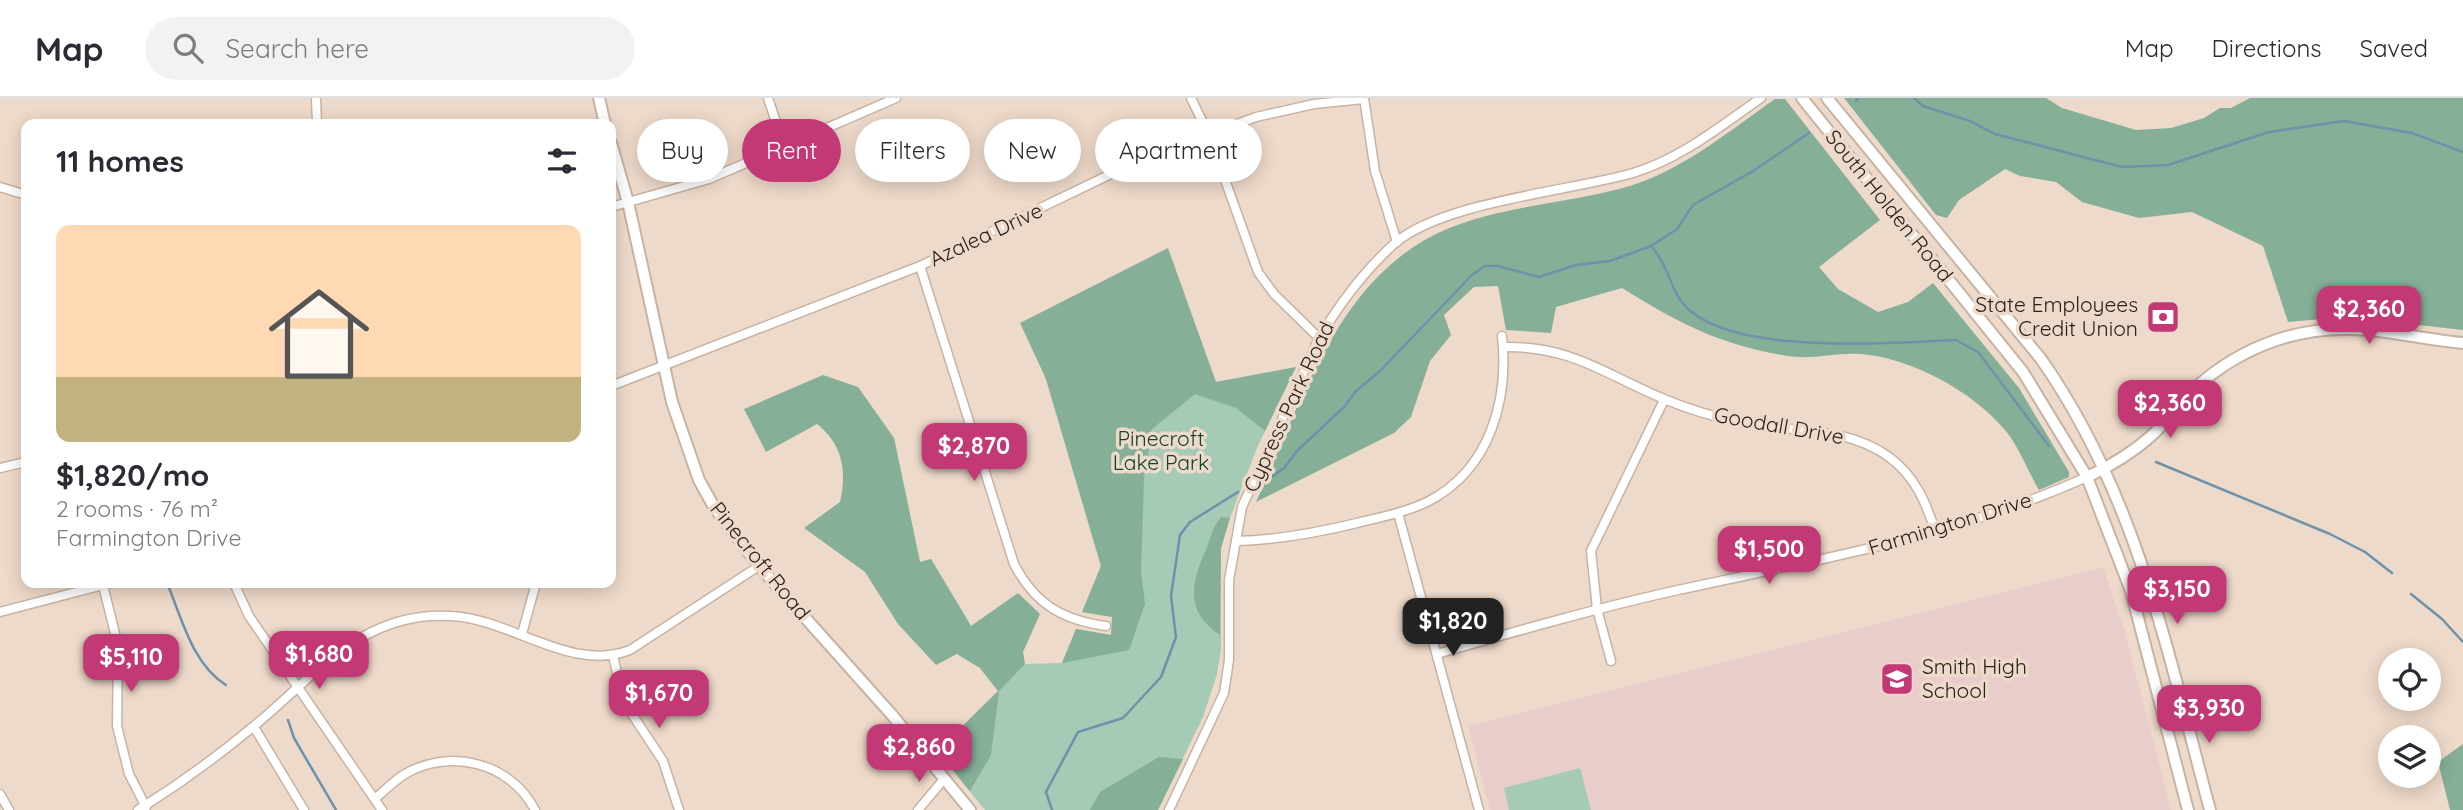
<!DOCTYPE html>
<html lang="en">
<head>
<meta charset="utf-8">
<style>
	:root { --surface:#fff; --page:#f2f2f3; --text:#2b2b33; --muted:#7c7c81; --line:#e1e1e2; --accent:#c23976 }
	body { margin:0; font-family:Quicksand,sans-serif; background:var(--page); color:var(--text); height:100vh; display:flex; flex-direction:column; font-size:26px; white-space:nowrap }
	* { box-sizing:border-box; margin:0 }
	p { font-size:23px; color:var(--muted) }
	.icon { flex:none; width:38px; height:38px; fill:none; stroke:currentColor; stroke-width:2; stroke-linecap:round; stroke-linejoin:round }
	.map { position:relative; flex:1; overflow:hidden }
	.details { position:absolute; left:21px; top:21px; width:595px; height:469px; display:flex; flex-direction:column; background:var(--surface); border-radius:14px; box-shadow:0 4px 18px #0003 }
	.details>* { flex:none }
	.hud { position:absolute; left:637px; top:21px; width:665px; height:63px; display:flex; gap:14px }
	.buttons { position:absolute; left:2378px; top:550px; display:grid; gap:14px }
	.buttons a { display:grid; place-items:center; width:63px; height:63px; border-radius:50%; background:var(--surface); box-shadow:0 4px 18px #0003; font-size:35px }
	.price { position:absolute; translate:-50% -60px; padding:0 16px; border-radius:14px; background:var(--accent); color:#fff; font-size:23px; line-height:46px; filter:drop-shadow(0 2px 4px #0008) }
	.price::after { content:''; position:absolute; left:50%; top:42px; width:21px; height:16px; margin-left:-10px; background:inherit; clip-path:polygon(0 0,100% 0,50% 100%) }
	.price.current { background:#222; color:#fff }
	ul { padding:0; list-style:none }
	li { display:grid; align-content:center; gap:14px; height:371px; padding:0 35px }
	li+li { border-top:2px solid var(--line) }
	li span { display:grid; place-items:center; height:217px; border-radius:14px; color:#555 }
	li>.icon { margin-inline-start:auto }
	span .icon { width:126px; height:126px; fill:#fffc; stroke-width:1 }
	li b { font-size:30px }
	h2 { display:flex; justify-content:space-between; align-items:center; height:84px; padding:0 35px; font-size:30px }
	.tag { padding:0 24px; border-radius:32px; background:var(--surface); box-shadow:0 4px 18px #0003; font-size:24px; line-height:63px }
	.tag.current { background:var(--accent); color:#fff }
	header { display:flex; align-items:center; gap:42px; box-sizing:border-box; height:98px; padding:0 35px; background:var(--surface); border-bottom:2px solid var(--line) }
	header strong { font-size:33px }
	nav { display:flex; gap:38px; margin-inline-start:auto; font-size:24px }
	.search { width:490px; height:63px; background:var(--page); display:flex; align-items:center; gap:18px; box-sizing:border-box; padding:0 24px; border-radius:38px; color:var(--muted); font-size:26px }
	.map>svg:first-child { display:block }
	.education { fill:#e8cdcb }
	.green { fill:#a5cab5 }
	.forest { fill:#86af98 }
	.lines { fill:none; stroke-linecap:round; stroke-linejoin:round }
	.stream { stroke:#6f92ab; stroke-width:2.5 }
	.street-casing { stroke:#c6b3a4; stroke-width:11 }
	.secondary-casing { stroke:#c6b3a4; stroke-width:14 }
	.street { stroke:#fff; stroke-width:8 }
	.secondary { stroke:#fff; stroke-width:10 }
	.labels { text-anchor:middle; stroke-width:7; stroke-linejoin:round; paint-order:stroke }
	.street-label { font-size:21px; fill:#29221c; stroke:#eedaca }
	.poi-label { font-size:21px; fill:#29221c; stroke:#eedaca; text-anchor:end }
	.park-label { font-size:21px; fill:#0f432d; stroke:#eedaca }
</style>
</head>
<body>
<header>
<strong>Map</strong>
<div class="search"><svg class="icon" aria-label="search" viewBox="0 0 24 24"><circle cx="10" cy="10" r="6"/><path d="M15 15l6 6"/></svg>Search here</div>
<nav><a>Map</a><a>Directions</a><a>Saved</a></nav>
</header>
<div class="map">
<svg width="2463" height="712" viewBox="0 0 2463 712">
	<rect width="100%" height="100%" fill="#eedaca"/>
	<path class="education" d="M2103 469 2125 534 2171 712H1490L1468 628Z"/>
	<g class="green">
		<path d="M1188 212 1216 284 1296 269 1257 350 1230 420 1221 450V552L1217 576 1203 619 1158 712H985L957 678 998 593 980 570 936 543 856 353 894 340 920 464 931 461 971 528 1024 566 1062 565 1076 531 1111 537 1112 519 1082 514 1101 468 1046 281Z"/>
		<path d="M1580 670 1591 712H1509L1504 690Z"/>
	</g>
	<g class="forest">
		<path d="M1844 0H2046L2062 10 2136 32 2171 30 2204 20 2220 10H2231L2250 0H2463V232L2346 219 2288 224 2263 148 2192 114 2139 120 2082 104 2056 84 2020 78 2005 71 1959 102 1947 120 1936 117Z"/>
		<path d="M1775 1H1785L1880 122 1819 169 1838 191 1878 214 1908 204 1933 185 2019 290 2069 374V379L2039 392C2028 373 2019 349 2005 332 1972 293 1913 261 1862 256 1838 254 1812 262 1788 258 1720 247 1680 226 1622 190L1556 209 1551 235 1506 232 1498 188 1474 189 1444 217 1451 237 1430 263 1411 319 1394 335 1256 404C1296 317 1329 206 1412 150 1474 107 1559 109 1630 88 1684 71 1729 33 1775 1Z"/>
		<path d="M1168 150 1216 284 1296 269 1265 333 1236 310 1195 296 1152 331 1144 380 1141 473 1145 506 1129 552 1062 565 1076 531 1111 537 1112 519 1082 514 1101 468 1046 281 1020 225Z"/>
		<path d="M823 277 858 289 894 340 920 464 931 461 971 528 1018 495 1040 516 1023 554 1025 566 999 593 991 657 970 693 937 653 998 593 980 570 957 556 936 567 898 526 865 474 804 430 840 404C847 373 843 347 817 326L766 354 744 311Z"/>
		<path d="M1221 419 1230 420 1221 450 1220 537C1184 513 1191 485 1207 449 1211 438 1213 429 1221 419Z"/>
		<path d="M2463 646V712H2450L2438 664Z"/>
		<path d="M1159 659 1183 661 1158 712H1090L1100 694Z"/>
	</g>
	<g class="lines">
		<g class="stream">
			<path d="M1914 0 1923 8 1970 23 1995 36 2122 69 2168 67 2269 34 2344 23 2412 35 2463 54"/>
			<path d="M1856 3 1858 0"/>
			<path d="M1651 148C1668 167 1669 186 1681 203 1723 260 1893 244 1956 242L1978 254 2049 348"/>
			<path d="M2156 364 2330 436 2365 454 2392 475"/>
			<path d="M1266 383 1284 370 1297 353 1345 308 1356 293 1380 273 1472 177 1485 168H1498L1539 179 1576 167 1610 163 1651 148 1677 131 1693 107 1753 73 1809 35"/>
			<path d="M167 485C182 520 192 566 226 587"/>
			<path d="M2411 496 2442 521 2463 544"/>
			<path d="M288 622 294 640 336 712"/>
			<path d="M1052 712 1046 694 1078 634 1123 620 1161 579 1176 539 1171 498 1180 437 1190 424 1238 394"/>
		</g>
		<defs>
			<g id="street">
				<path d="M316 0 317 26"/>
				<path d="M768 0 784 48"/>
				<path d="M1191 0 1209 37 1258 174 1274 196 1319 240"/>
				<path d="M1364 0 1375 73 1397 144"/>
				<path d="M0 89 26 97"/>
				<path d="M611 109 709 81 896 0"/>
				<path d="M920 168 1014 466C1035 506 1062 522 1106 528"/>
				<path d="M1504 249C1572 248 1604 276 1664 301 1688 311 1714 319 1740 324 1791 335 1845 327 1889 359 1916 379 1926 405 1936 435"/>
				<path d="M611 288 920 168 1140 62 1256 19 1314 6 1364 1"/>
				<path d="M0 370 26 364"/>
				<path d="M1398 415 1479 712"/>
				<path d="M1236 443C1278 442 1316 435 1357 425 1382 419 1407 414 1429 403 1490 371 1509 302 1502 238"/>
				<path d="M234 485 249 518 382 712"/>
				<path d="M103 487 118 548 117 628 129 676 146 709"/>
				<path d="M0 514 111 485"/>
				<path d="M522 536 536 485"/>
				<path d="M1437 556C1517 533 1597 510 1678 492 1820 461 1953 439 2087 379"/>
				<path d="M613 558 624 604 663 663 679 712"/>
				<path d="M1611 563 1597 511 1591 453 1664 302"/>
				<path d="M254 629 304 712"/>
				<path d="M0 696 9 712"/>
				<path d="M376 700C385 692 395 682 405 676 450 650 510 664 535 712"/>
				<path d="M138 712C178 687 218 658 254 628 316 577 363 512 451 518 512 521 570 575 630 552L759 468"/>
				<path d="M918 712 944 681"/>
				<path d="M1169 712 1224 595 1229 562V482L1242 409 1319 240C1339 207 1366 171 1395 145 1443 104 1570 93 1633 75 1680 61 1721 28 1761 0"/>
			</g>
			<g id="secondary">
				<path d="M599 0 605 26"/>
				<path d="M1802 0 2023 274 2087 379 2131 493 2188 712"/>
				<path d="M1827 0 2041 261C2136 396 2168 555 2210 712"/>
				<path d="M611 45 628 104 672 304 699 382 714 409 759 468 892 617 970 712"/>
				<path d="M2087 379C2114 366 2141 350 2161 328 2171 318 2179 306 2189 296 2233 253 2291 229 2352 231 2389 232 2426 242 2463 245"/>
			</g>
		</defs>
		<use href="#street" class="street-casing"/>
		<use href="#secondary" class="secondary-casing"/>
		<use href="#street" class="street"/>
		<use href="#secondary" class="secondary"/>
	</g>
	<defs>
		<symbol id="bank-square" viewBox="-11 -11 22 22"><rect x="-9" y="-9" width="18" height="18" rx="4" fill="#c23976" stroke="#eedaca"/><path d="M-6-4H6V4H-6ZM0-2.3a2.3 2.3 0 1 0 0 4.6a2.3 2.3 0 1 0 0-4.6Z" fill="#fff"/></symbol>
		<symbol id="school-square" viewBox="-11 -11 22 22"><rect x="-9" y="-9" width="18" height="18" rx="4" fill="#c23976" stroke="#eedaca"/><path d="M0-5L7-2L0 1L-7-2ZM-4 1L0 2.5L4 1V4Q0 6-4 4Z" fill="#fff"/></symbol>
	</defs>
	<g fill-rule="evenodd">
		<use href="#bank-square" x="2144" y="200" width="38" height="38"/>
		<use href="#school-square" x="1878" y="562" width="38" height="38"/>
	</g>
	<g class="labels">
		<g class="street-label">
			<text transform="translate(1889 108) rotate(51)" y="7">South Holden Road</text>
			<text transform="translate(986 137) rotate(-25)" y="7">Azalea Drive</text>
			<text transform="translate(1289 309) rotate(-65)" y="7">Cypress Park Road</text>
			<text transform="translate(1779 328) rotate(10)" y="7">Goodall Drive</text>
			<text transform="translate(1950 426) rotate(-17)" y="7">Farmington Drive</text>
			<text transform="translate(760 463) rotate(51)" y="7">Pinecroft Road</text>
		</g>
		<g class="poi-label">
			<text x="2138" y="214">State Employees<tspan x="2138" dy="24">Credit Union</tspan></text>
			<text x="1922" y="576" text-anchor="start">Smith High<tspan x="1922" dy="24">School</tspan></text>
		</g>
		<g class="park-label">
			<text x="1161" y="348">Pinecroft<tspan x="1161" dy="24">Lake Park</tspan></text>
		</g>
	</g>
</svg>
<div class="buttons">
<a><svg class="icon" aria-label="locate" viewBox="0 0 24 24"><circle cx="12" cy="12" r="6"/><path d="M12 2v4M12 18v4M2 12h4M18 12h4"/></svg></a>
<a><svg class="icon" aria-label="layers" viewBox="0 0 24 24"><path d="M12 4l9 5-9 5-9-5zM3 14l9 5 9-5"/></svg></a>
</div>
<b class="price" style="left:2369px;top:248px">$2,360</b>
<b class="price" style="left:2170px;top:342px">$2,360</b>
<b class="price" style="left:974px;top:385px">$2,870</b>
<b class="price" style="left:1769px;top:488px">$1,500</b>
<b class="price" style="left:2177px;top:528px">$3,150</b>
<b class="price current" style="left:1453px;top:560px">$1,820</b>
<b class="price" style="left:319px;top:593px">$1,680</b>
<b class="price" style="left:131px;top:596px">$5,110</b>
<b class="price" style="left:659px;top:632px">$1,670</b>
<b class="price" style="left:2209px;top:647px">$3,930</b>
<b class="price" style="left:919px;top:686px">$2,860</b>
<div class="hud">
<a class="tag">Buy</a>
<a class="tag current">Rent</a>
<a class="tag">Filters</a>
<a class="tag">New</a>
<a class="tag">Apartment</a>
</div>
<section class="details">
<h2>11 homes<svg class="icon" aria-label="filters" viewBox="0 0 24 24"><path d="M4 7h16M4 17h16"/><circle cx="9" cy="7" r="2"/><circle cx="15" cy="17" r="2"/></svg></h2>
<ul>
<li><span style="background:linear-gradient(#ffd9b3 70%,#c2b280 0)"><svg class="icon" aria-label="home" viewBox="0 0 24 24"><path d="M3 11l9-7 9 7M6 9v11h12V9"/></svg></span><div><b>$1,820/mo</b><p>2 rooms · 76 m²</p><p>Farmington Drive</p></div></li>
</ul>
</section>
</div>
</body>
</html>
